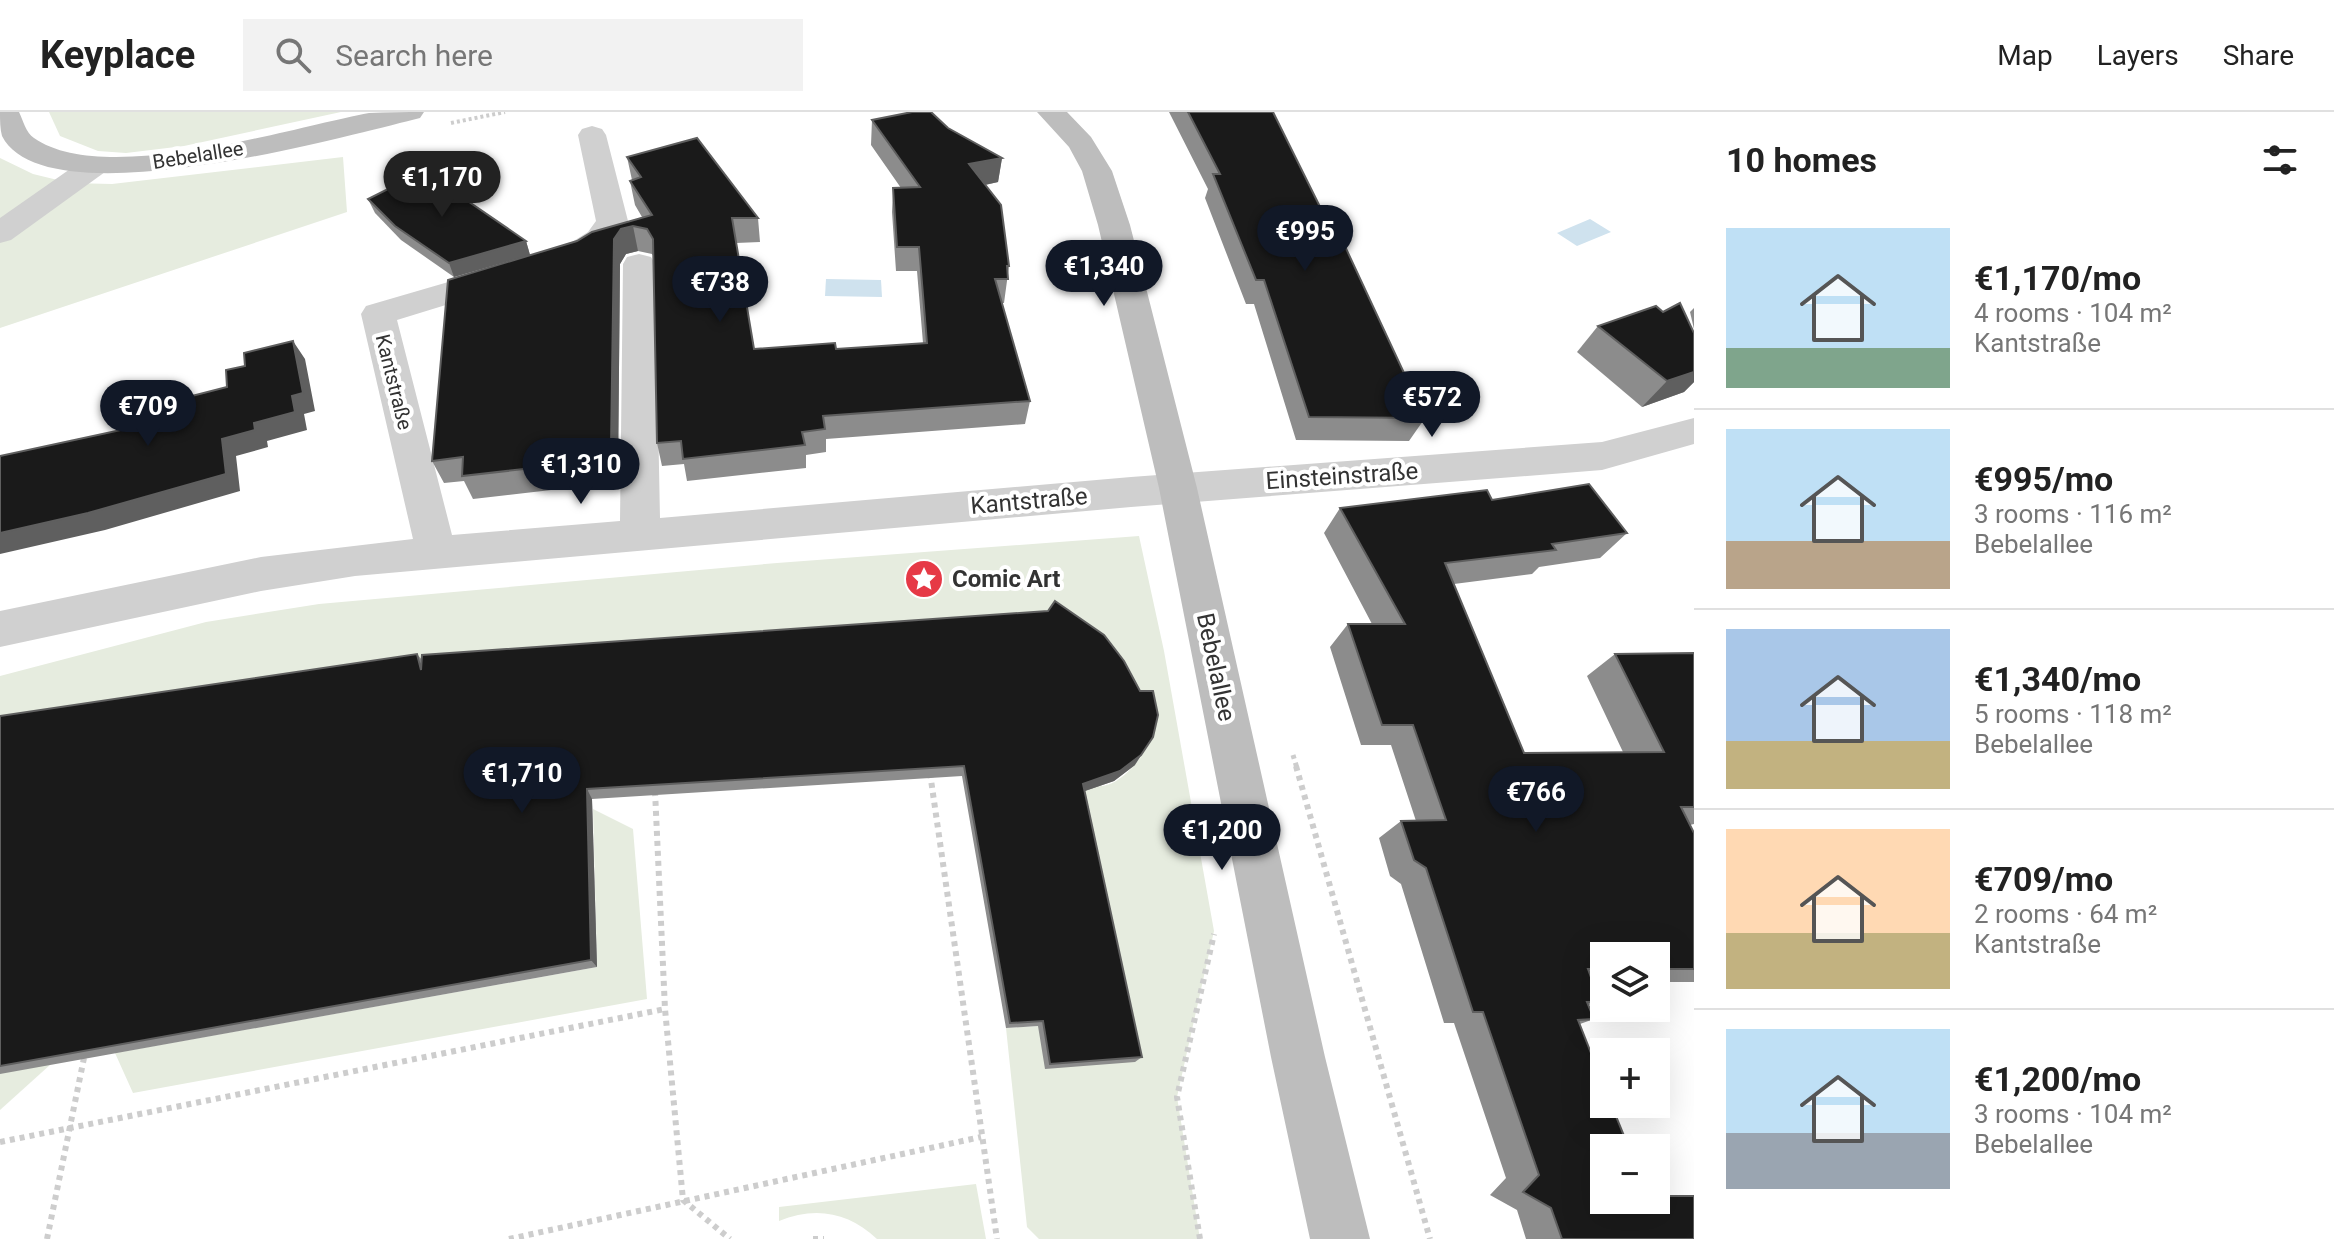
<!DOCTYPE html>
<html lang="en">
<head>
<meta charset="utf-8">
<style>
	:root { --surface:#fff; --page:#f2f2f2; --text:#222; --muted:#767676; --line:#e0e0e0; --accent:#111827 }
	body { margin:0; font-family:Roboto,sans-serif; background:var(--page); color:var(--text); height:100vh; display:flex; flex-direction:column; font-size:30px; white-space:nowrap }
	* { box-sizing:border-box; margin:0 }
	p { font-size:26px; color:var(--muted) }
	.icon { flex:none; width:44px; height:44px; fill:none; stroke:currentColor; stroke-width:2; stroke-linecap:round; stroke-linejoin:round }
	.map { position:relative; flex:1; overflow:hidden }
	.sheet { display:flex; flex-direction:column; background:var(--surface); width:640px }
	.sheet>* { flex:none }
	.fabs { position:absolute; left:1590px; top:830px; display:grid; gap:16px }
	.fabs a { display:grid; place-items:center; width:80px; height:80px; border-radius:0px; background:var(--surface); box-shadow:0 8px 32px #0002; font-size:40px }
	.price { position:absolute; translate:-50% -68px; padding:0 18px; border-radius:28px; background:var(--accent); color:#fff; font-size:26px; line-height:52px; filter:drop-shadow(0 2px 4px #0008) }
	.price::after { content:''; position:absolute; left:50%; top:48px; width:24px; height:18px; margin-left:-12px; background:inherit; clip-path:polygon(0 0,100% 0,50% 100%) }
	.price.selected { background:#222; color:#fff }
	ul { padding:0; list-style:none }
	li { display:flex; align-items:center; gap:24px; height:200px; padding:0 32px }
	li+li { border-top:2px solid var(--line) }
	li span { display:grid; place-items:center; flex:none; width:224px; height:160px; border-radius:0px; color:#555 }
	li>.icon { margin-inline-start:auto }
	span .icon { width:96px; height:96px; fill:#fffc; stroke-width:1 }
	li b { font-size:34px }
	h2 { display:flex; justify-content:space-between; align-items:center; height:96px; padding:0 32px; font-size:34px }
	header { display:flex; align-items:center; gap:48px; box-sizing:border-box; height:112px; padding:0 40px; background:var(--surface); border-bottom:2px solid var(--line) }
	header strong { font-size:38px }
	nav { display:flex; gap:44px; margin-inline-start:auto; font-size:28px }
	.search { width:560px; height:72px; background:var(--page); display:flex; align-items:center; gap:20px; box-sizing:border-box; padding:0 28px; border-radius:0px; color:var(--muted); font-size:30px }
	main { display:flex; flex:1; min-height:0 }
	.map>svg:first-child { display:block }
	.green { fill:#e6ecdf }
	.water { fill:#cfe2ee }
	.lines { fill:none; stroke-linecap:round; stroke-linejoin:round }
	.path-far2 { stroke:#cdcdcd; stroke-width:4; stroke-dasharray:3 3; stroke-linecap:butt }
	.path-far1 { stroke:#cdcdcd; stroke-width:5; stroke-dasharray:4 4; stroke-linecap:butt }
	.path { stroke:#cdcdcd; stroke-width:6; stroke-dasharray:5 5; stroke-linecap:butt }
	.minor { fill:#d0d0d0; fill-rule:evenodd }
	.secondary { fill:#bdbdbd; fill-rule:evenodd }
	.wall { fill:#8c8c8c }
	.shaded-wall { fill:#5f5f5f }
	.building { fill:#1a1a1a; stroke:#5f5f5f; stroke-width:2 }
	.labels { text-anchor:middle; stroke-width:8; stroke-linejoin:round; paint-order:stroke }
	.far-street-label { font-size:20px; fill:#333; stroke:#fff }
	.street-label { font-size:24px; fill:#333; stroke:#fff }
	.poi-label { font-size:24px; font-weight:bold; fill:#333; stroke:#fff; text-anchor:start }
</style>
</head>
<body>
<header>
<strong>Keyplace</strong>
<div class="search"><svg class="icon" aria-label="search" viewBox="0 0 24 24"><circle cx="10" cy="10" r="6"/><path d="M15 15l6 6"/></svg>Search here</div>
<nav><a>Map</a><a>Layers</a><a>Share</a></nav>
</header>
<main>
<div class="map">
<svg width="1694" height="1127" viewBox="0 0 1694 1127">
	<rect width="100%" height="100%" fill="#fff"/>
	<g class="green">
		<path d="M49 0H341L184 34 126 41 98 39 60 24Z"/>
		<path d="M343 45 347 100 0 216V46L33 62 70 71 112 72Z"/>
		<path d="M1139 424 1164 539 1214 819 1177 985 1200 1127H1039L1027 1115 1006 916 1038 914 1076 667C1081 669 1089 674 1095 674 1117 677 1137 652 1147 635L0 617V564L206 510 319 492 777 451Z"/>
		<path d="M593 697 633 717 647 887 133 981 115 941 597 855Z"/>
		<path d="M51 952 0 998V961Z"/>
		<path d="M976 1072 986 1127H877C849 1100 815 1094 779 1109V1095Z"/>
	</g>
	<g class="water">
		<path d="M1590 107 1611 120 1577 134 1557 121Z"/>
		<path d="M826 167 881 168 882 185 825 184Z"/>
	</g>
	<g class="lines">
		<path class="path-far2" d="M451 11 505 0"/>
		<path class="path-far1" d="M1293 643 1297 656"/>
		<g class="path">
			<path d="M1296 654 1430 1127"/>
			<path d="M930 661 997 1127"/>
			<path d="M655 679 665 897 683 1088 730 1127"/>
			<path d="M0 1030 665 897"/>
			<path d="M47 1127 84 946"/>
			<path d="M509 1127 981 1025"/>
			<path d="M813 1127H824"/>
			<path d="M1200 1127 1177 985 1214 822"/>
		</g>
		<g class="minor">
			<path d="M592 14 602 17 606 23 628 109 610 134 583 151 397 208 452 423 620 409 623 152 627 145 639 142 651 145 655 152 660 406 1131 365 1602 330 1694 306V332L1602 358 1131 395 355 464 261 479 0 535V499L261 445 413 427 361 202 366 194 561 137 588 120 596 109 578 23 582 17Z"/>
			<path d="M94 45 105 48 109 54 105 60 11 128 0 131V106L83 48Z"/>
		</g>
		<g class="secondary">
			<path d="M0 0H19C23 8 26 21 34 26 104 75 289 16 369 1 387 0 406 0 424 0L420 6C346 24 45 109 2 24 0 17 0 8 0 0Z"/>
			<path d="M1037 0H1067L1091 25 1112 59 1130 113 1197 376 1325 945 1370 1127H1310L1271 945 1159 376 1098 113 1082 59 1069 35Z"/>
		</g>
	</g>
	<g class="wall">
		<path d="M1169 0H1273L1425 306 1409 329 1296 328 1254 192H1246L1205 86 1208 77Z"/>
		<path d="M872 8 948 16 1002 46 998 70 985 73 1009 154 1004 191H1002L1030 289 1025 312 826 327V340L806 343V356L687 369 684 352 662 354 657 331 654 145 652 142 638 139 626 142 620 152 618 360 594 363V373L473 387 464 369 444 371 432 349 577 129 642 105 635 93 630 69 632 68 627 45 758 106 760 130 736 131 754 237H836L923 231 917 159H896L892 100 893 76H901L871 33Z"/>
		<path d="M368 87 526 129 530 143 454 165 401 128 375 101Z"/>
		<path d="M1694 196V217L1690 200Z"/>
		<path d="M1598 214 1694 260V270L1684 280 1642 295 1577 240Z"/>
		<path d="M1492 388 1627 421 1600 446 1539 455 1532 462 1454 472 1524 641 1623 640 1587 564 1615 542 1694 541V712L1690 713 1694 721V870H1656V844H1604V869H1593L1600 890 1589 893 1594 907 1580 912 1604 1036 1694 1127H1526L1517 1098 1490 1083 1506 1066 1454 911H1444L1401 772 1390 764 1379 726 1401 709H1416L1391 633H1361L1330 535 1348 512H1372L1324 421 1340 396Z"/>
		<path d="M417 542 422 548 1135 653 1114 669 1085 679 1142 945 1135 950 1045 957 1038 914 1006 916 962 664 592 687 597 855 0 962V604Z"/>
	</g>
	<g class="shaded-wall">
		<path d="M1002 46 998 70 966 77 969 52Z"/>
		<path d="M633 114 638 139 626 142 620 152 618 360 611 337 614 127 621 117Z"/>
		<path d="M526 129 530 143 454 165 449 151Z"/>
		<path d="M293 229 305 247 315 299 304 302 307 318 267 329 268 335 236 344 240 379 105 418 0 442V421L222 327 254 311 292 284Z"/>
		<path d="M1694 260V270L1684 280 1642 295 1667 269Z"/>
		<path d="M586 340 594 363V373L587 350Z"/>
		<path d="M1153 625 1135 653 1114 669 1079 681 1083 672Z"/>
		<path d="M587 677 592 687 597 855 591 848Z"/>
	</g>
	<g class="building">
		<path d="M912 0H931L948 16 1002 46 969 52 1001 93 1009 154H1007L1008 167H995L1030 289 823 304 825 317 802 320 805 333 683 347 681 329 657 331 653 127 647 117 633 114 621 117 614 127 611 337 586 340 587 350 462 364 463 345 432 349 448 168 577 129 592 120 652 103 630 69 641 65 627 45 697 26 758 106H732L754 237 835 231 836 237 927 231 919 135H897L893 76 920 75 872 8Z"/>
		<path d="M1188 0H1273L1330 115H1336L1425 306 1309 305 1264 168H1256L1213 62H1220Z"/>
		<path d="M424 59 526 129 449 151 395 114 368 87Z"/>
		<path d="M1680 191 1694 221V260L1667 269 1598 214 1656 194 1663 200Z"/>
		<path d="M293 229 303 281 292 284 295 300 254 311 255 318 222 327 226 362 88 401 0 421V344L186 304 184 286 227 275 226 258 245 254 244 241Z"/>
		<path d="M1589 372 1627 421 1552 432 1556 438 1445 451 1524 641 1664 640 1615 542 1694 541V695H1681L1694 721V857H1656V844H1604V857H1588L1600 890H1587L1594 907 1578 908 1604 974V992H1611L1629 1036H1604V1088H1656V1084H1694V1127H1562L1551 1096 1523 1080 1539 1063 1483 900H1473L1426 756 1414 748 1401 709 1446 708 1413 613H1382L1348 512H1405L1340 396 1487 378 1492 388Z"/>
		<path d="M1055 489 1104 523 1124 549 1140 579H1153L1158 603 1153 625 1141 643 1120 659 1083 672 1142 945 1050 952 1043 909 1010 911 964 654 587 677 591 848 0 954V604L417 542 421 558 422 543 1048 499Z"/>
	</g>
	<defs>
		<symbol id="sight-disc" viewBox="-11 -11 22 22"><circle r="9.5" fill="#e63946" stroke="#fff"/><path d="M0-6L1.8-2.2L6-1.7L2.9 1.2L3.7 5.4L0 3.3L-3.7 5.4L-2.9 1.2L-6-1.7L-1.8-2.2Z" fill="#fff"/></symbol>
	</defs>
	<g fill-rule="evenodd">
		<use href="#sight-disc" x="902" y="445" width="44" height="44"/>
	</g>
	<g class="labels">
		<g class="far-street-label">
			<text transform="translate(198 43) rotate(-9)" y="7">Bebelallee</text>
			<text transform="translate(394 270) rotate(76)" y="7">Kantstraße</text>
		</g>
		<g class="street-label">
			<text transform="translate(1342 364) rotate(-4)" y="8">Einsteinstraße</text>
			<text transform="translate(1029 389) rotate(-5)" y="8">Kantstraße</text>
			<text transform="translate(1216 555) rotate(78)" y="8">Bebelallee</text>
		</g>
		<g class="poi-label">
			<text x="952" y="475">Comic Art</text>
		</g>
	</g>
</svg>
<div class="fabs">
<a><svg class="icon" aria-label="layers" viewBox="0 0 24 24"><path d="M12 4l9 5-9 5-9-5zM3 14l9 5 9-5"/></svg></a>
<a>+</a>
<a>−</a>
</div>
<b class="price selected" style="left:442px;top:107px">€1,170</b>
<b class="price" style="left:1305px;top:161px">€995</b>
<b class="price" style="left:1104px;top:196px">€1,340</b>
<b class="price" style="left:720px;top:212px">€738</b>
<b class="price" style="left:1432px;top:327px">€572</b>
<b class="price" style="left:148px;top:336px">€709</b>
<b class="price" style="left:581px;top:394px">€1,310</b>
<b class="price" style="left:522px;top:703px">€1,710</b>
<b class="price" style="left:1536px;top:722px">€766</b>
<b class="price" style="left:1222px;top:760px">€1,200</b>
</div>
<section class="sheet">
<h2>10 homes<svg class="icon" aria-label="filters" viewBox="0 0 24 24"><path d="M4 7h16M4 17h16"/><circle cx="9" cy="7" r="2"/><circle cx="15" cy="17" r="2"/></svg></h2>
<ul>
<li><span style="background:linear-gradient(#bfe0f5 75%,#7fa58c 0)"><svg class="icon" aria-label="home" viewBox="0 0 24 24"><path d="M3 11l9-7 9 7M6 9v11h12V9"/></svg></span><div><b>€1,170/mo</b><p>4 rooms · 104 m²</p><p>Kantstraße</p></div></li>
<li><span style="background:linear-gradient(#bfe0f5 70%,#b9a48a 0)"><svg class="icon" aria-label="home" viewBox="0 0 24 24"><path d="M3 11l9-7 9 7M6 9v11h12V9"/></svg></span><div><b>€995/mo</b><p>3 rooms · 116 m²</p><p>Bebelallee</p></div></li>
<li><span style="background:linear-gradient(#a9c7e8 70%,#c2b280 0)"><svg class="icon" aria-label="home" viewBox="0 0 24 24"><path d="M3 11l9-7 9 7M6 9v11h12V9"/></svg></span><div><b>€1,340/mo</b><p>5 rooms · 118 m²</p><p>Bebelallee</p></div></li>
<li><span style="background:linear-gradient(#ffd9b3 65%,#c2b280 0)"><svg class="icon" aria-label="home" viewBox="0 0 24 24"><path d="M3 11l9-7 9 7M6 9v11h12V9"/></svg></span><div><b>€709/mo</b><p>2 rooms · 64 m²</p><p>Kantstraße</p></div></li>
<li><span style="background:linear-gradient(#bfe0f5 65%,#9aa5b1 0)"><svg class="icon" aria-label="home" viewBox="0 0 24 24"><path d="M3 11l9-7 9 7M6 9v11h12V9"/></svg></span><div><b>€1,200/mo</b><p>3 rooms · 104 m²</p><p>Bebelallee</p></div></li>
</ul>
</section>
</main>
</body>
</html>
